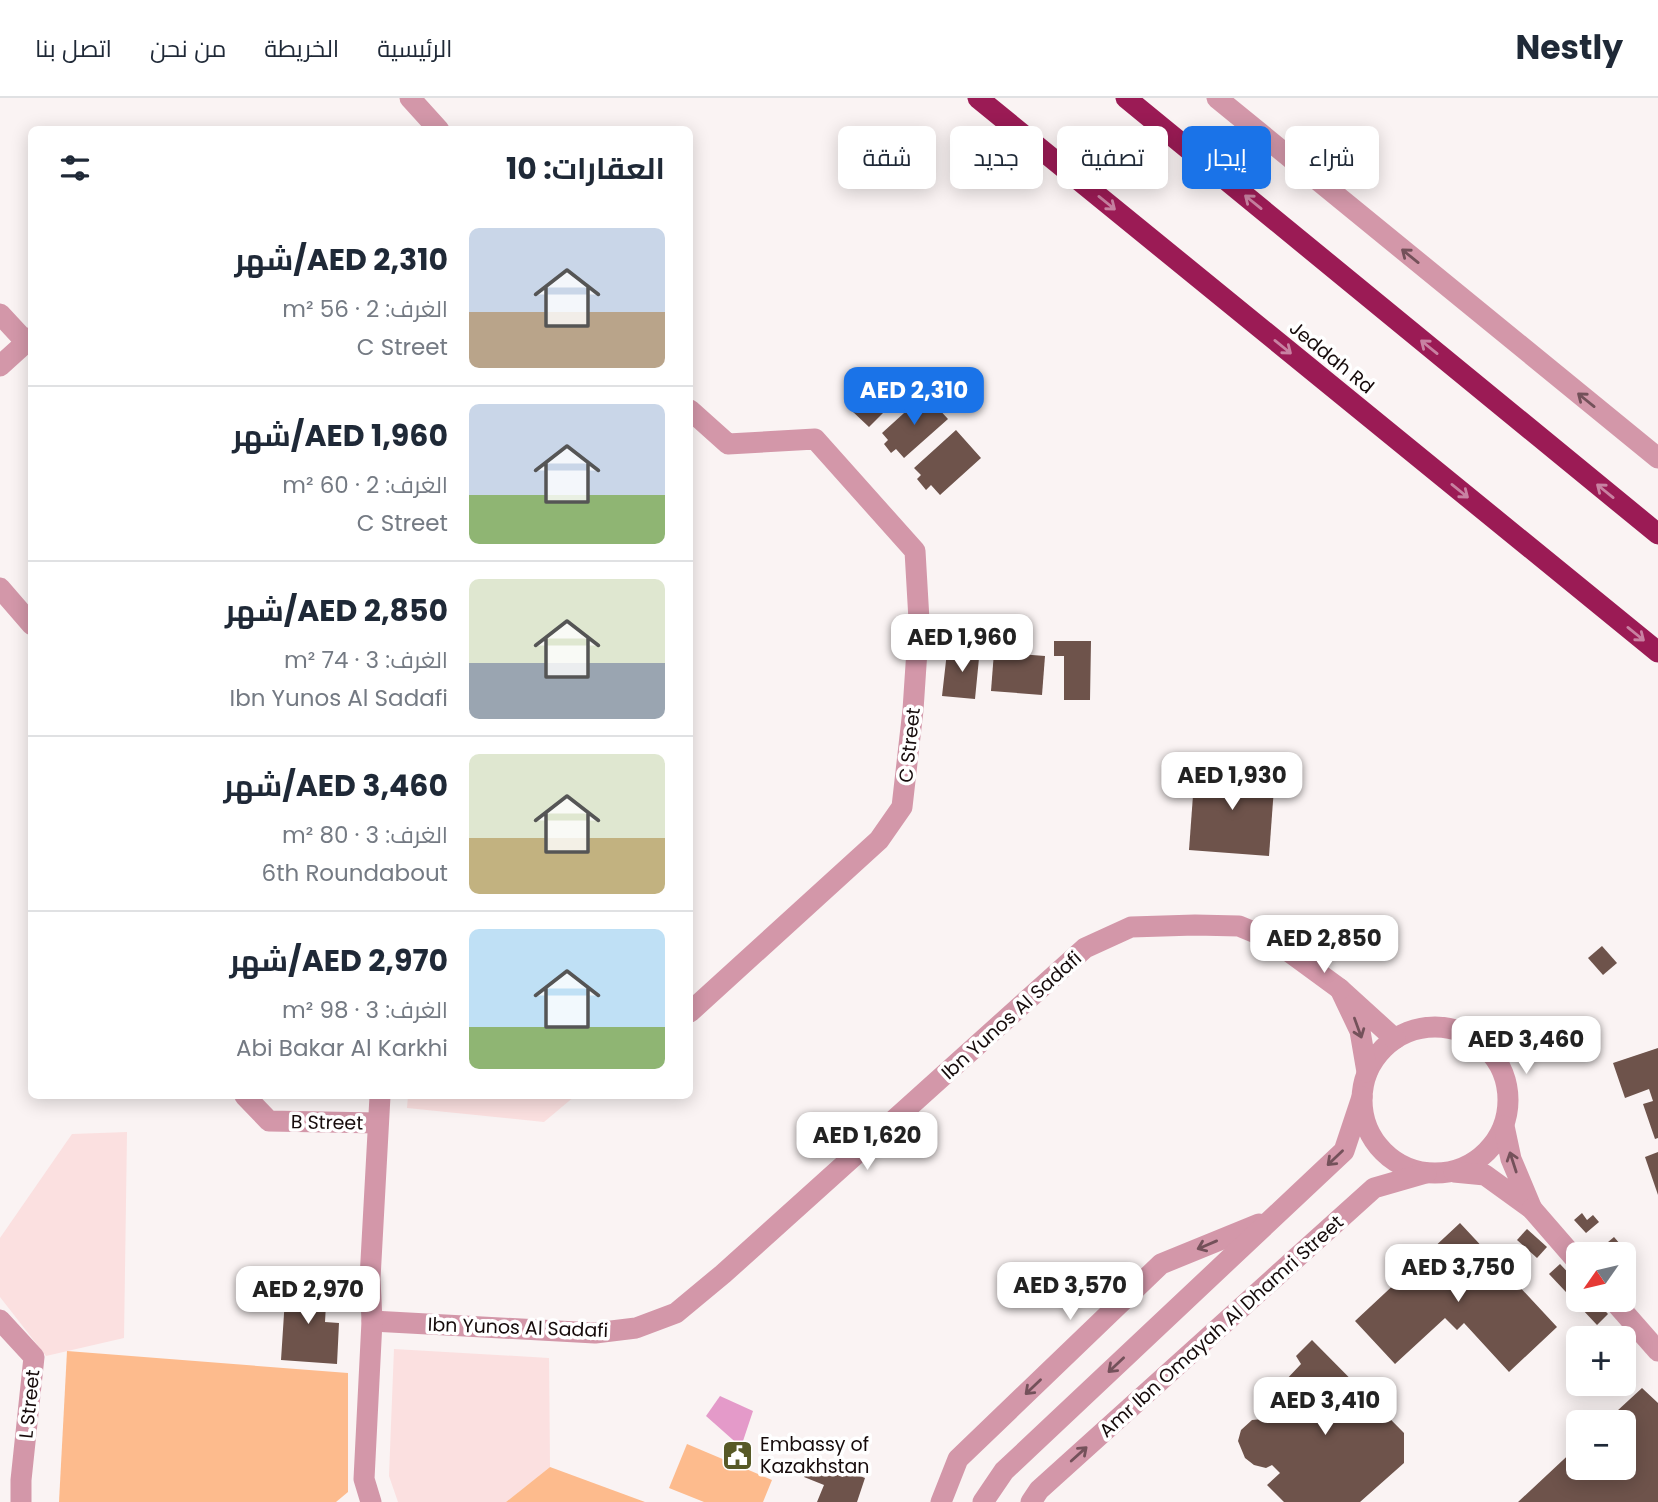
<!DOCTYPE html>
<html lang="ar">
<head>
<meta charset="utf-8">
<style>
	:root { --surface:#fff; --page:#f6f6f7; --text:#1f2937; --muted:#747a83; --line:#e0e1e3; --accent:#1a73e8 }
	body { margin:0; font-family:Poppins,Cairo,sans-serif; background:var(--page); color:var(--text); direction:rtl; height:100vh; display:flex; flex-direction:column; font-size:26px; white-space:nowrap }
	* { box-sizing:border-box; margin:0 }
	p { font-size:23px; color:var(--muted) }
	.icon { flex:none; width:38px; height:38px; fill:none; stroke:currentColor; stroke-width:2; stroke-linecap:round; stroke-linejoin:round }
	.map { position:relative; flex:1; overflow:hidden; direction:ltr }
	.details { position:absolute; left:28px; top:28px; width:665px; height:973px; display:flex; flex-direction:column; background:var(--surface); border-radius:10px; box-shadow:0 4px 18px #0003; direction:rtl }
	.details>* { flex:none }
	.banner { position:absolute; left:714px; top:28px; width:665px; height:63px; direction:rtl; display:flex; gap:14px }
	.needle { width:46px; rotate:236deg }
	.buttons { position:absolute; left:1566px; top:1144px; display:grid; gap:14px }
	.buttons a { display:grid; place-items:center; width:70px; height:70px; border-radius:10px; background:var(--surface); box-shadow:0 4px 18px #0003; font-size:35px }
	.price { position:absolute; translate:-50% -60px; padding:0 16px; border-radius:14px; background:#fff; color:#222; font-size:23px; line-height:46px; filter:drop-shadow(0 2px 4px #0008) }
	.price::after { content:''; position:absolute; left:50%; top:42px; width:21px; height:16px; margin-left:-10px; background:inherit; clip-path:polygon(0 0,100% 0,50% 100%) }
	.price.active { background:var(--accent); color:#fff }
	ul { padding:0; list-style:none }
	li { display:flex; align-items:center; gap:21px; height:175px; padding:0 28px }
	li+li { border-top:2px solid var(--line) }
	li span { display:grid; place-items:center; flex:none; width:196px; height:140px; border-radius:10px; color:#555 }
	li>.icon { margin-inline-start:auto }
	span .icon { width:84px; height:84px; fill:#fffc; stroke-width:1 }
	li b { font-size:30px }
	h2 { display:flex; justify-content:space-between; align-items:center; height:84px; padding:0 28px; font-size:30px }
	.pill { padding:0 24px; border-radius:10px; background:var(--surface); box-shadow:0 4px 18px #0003; font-size:24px; line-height:63px }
	.pill.active { background:var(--accent); color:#fff }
	header { display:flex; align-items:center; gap:42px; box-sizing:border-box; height:98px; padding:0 35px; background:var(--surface); border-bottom:2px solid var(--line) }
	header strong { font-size:33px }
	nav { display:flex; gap:38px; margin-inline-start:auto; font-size:24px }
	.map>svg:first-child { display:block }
	.built { fill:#fbe0e0 }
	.green { fill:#fdbb8d }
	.water { fill:#e49ac9 }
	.building { fill:#6e534b }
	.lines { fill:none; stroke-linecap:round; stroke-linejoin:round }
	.minor { stroke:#d397a9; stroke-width:21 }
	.highway { stroke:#9b1b55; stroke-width:21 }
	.oneway { stroke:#c882a2 }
	.oneway2 { stroke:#74515a }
	.labels { text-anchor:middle; stroke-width:7; stroke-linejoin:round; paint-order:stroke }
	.street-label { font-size:19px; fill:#160b0b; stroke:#fff }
	.poi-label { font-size:19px; fill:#160b0b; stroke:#fff; text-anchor:start }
</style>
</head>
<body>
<header>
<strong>Nestly</strong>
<nav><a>الرئيسية</a><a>الخريطة</a><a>من نحن</a><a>اتصل بنا</a></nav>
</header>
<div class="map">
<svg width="1658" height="1404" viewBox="0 0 1658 1404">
	<rect width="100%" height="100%" fill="#faf3f3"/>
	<g class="built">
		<path d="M408 998H575L544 1024 407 1010Z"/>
		<path d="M127 1034 124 1240 46 1258 0 1199V1140L72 1036Z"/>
		<path d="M394 1251 549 1260 550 1369 506 1404H398L389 1378Z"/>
	</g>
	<g class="green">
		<path d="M67 1253 348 1275V1394L336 1404H59Z"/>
		<path d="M687 1346 772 1382 763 1404H704L669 1390Z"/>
		<path d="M550 1369 645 1404H506Z"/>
	</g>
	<path class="water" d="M720 1298 753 1313 741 1349 706 1318Z"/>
	<g class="building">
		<path d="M885 278 894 281 899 289 893 299 895 303 869 329 851 312Z"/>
		<path d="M925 296 948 321 904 360 896 351 891 355 884 346 888 342 882 335Z"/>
		<path d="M956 332 981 360 940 397 931 387 926 392 917 381 921 377 914 370Z"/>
		<path d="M1054 543H1091L1090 602H1064V558H1054Z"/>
		<path d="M962 548 980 550 975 601 942 598 947 554 961 556Z"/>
		<path d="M994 554 1045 558 1042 597 991 593Z"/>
		<path d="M1195 670 1275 676 1269 758 1189 752Z"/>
		<path d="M1602 848 1617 865 1603 877 1588 860Z"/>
		<path d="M1658 950V1040L1655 1041 1643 1006 1653 1003 1649 991 1625 1000 1613 965Z"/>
		<path d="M1658 1054V1097L1645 1059Z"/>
		<path d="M1582 1115 1587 1122 1593 1117 1599 1124 1586 1135 1574 1122Z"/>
		<path d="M1460 1125 1557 1229 1509 1274 1464 1225 1457 1232 1445 1220 1395 1266 1355 1223Z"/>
		<path d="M1527 1131 1547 1149 1537 1160 1517 1142Z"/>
		<path d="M1614 1139 1627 1154 1624 1157H1606L1601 1150Z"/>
		<path d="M1560 1166 1578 1185V1202H1595L1608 1216 1597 1227 1549 1176Z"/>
		<path d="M286 1185 327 1188 325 1224 339 1225 337 1266 281 1262Z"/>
		<path d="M1312 1242 1404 1335V1365L1360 1404H1284L1267 1387 1280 1375 1272 1367 1266 1370 1254 1367 1245 1360 1238 1343 1241 1332 1252 1322 1276 1320 1295 1300 1284 1284 1301 1266 1296 1258Z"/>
		<path d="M1642 1290 1658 1305V1404H1518L1578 1348V1370H1624V1325H1604Z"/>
		<path d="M821 1362 837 1369 835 1376 843 1379 845 1372 865 1380 857 1404H817L824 1387 804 1379 808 1367 818 1370Z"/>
	</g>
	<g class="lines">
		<g class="minor">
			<path d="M410 0 439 32"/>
			<path d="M1217 0 1658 360"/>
			<path d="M0 216 26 244"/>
			<path d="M0 268 32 239"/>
			<path d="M690 312 728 346 815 341 915 453 919 522 913 612 902 709 879 742 690 914"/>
			<path d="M0 490 32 527"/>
			<circle cx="1435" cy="1002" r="73"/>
			<path d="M1367 974 1360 933 1340 891 1395 941"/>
			<path d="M245 998 269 1023 378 1025"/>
			<path d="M1454 1074 1485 1077 1532 1111 1511 1061 1504 1028"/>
			<path d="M1532 1111 1578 1164"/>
			<path d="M1613 1202 1658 1253"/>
			<path d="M0 1222 34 1259 21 1382V1404"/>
			<path d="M372 1223 595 1235 636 1230 676 1215 723 1176 1085 850 1131 829 1195 827 1239 828 1273 842 1340 891"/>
			<path d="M371 1404 364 1381 372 1223 370 1181 380 998"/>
			<path d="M941 1404 958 1361 1161 1166 1259 1126"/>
			<path d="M983 1404 1004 1373 1344 1053 1362 999"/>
			<path d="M1031 1404 1039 1392 1374 1090 1426 1075"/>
		</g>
		<g class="highway">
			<path d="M978 0 1658 554"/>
			<path d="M1126 0 1658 436"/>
		</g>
	</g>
	<defs><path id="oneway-shaft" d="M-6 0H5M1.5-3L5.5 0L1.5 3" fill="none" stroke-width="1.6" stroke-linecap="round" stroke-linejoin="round" transform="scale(1.75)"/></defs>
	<g class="oneway">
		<use href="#oneway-shaft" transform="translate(1253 104) rotate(-141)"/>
		<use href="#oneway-shaft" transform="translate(1107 105) rotate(39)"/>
		<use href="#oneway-shaft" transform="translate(1283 249) rotate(39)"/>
		<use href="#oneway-shaft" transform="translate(1429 249) rotate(-141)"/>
		<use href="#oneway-shaft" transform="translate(1460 393) rotate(39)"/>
		<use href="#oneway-shaft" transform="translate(1605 393) rotate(-141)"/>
		<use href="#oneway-shaft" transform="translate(1636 536) rotate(39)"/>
	</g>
	<g class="oneway2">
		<use href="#oneway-shaft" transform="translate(1410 158) rotate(-141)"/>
		<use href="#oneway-shaft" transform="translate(1586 302) rotate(-141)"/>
		<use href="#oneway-shaft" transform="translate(1358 930) rotate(70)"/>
		<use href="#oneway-shaft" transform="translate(1335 1060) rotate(136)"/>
		<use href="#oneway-shaft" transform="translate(1513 1064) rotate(-108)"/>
		<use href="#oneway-shaft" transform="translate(1207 1147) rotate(157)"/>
		<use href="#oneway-shaft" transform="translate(1116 1267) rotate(137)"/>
		<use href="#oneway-shaft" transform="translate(1033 1289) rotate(136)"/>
		<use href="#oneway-shaft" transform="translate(1079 1356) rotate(-42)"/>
	</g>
	<defs>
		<symbol id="civic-square" viewBox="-11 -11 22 22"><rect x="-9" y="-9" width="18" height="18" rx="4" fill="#575926" stroke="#fff"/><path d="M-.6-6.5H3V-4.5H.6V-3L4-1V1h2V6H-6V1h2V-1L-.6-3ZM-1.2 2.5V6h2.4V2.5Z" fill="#fff"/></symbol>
	</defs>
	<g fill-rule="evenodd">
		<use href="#civic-square" x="720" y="1340" width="35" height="35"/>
	</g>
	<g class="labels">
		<g class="street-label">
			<text transform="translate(1332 259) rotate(39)" y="7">Jeddah Rd</text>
			<text transform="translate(909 647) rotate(-84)" y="7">C Street</text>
			<text transform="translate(1011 917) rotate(-42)" y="7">Ibn Yunos Al Sadafi</text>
			<text transform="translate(327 1024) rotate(1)" y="7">B Street</text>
			<text transform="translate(1221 1228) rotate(-42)" y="7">Amr Ibn Omayah Al Dhamri Street</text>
			<text transform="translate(518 1229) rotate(2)" y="7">Ibn Yunos Al Sadafi</text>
			<text transform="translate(29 1306) rotate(-84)" y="7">L Street</text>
		</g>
		<g class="poi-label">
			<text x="760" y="1353">Embassy of<tspan x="760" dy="22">Kazakhstan</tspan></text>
		</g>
	</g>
</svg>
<div class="buttons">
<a><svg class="needle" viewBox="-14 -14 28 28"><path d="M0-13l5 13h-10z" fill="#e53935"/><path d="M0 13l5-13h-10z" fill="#747a83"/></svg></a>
<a>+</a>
<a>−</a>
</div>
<b class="price active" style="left:914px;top:329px">AED 2,310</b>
<b class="price" style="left:962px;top:576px">AED 1,960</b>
<b class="price" style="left:1232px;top:714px">AED 1,930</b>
<b class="price" style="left:1324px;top:877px">AED 2,850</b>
<b class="price" style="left:1526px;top:978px">AED 3,460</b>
<b class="price" style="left:867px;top:1074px">AED 1,620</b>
<b class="price" style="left:1458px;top:1206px">AED 3,750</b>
<b class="price" style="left:1070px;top:1224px">AED 3,570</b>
<b class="price" style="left:308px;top:1228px">AED 2,970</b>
<b class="price" style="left:1325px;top:1339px">AED 3,410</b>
<div class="banner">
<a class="pill">شراء</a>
<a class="pill active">إيجار</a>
<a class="pill">تصفية</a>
<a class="pill">جديد</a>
<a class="pill">شقة</a>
</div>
<section class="details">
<h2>العقارات: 10<svg class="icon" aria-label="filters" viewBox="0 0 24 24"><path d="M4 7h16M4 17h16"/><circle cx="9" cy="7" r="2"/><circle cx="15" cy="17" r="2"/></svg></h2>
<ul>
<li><span style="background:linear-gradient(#c9d6e8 60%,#b9a48a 0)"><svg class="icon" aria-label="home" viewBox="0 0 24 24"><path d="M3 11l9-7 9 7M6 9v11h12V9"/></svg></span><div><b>AED 2,310/شهر</b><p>الغرف: 2 · 56 m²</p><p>C Street</p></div></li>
<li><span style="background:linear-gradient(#c9d6e8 65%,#8fb573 0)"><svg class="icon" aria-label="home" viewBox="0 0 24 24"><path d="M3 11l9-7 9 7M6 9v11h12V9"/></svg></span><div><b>AED 1,960/شهر</b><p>الغرف: 2 · 60 m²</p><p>C Street</p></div></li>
<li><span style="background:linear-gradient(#dfe7d0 60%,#9aa5b1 0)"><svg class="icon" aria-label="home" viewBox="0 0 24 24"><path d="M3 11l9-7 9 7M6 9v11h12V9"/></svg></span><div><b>AED 2,850/شهر</b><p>الغرف: 3 · 74 m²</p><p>Ibn Yunos Al Sadafi</p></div></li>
<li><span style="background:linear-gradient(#dfe7d0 60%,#c2b280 0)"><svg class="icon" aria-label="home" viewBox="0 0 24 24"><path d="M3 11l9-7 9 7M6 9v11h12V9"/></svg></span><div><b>AED 3,460/شهر</b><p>الغرف: 3 · 80 m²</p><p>6th Roundabout</p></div></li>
<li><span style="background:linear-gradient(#bfe0f5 70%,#8fb573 0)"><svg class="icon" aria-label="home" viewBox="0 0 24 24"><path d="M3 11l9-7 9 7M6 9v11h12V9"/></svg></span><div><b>AED 2,970/شهر</b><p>الغرف: 3 · 98 m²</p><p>Abi Bakar Al Karkhi</p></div></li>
</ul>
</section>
</div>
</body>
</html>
